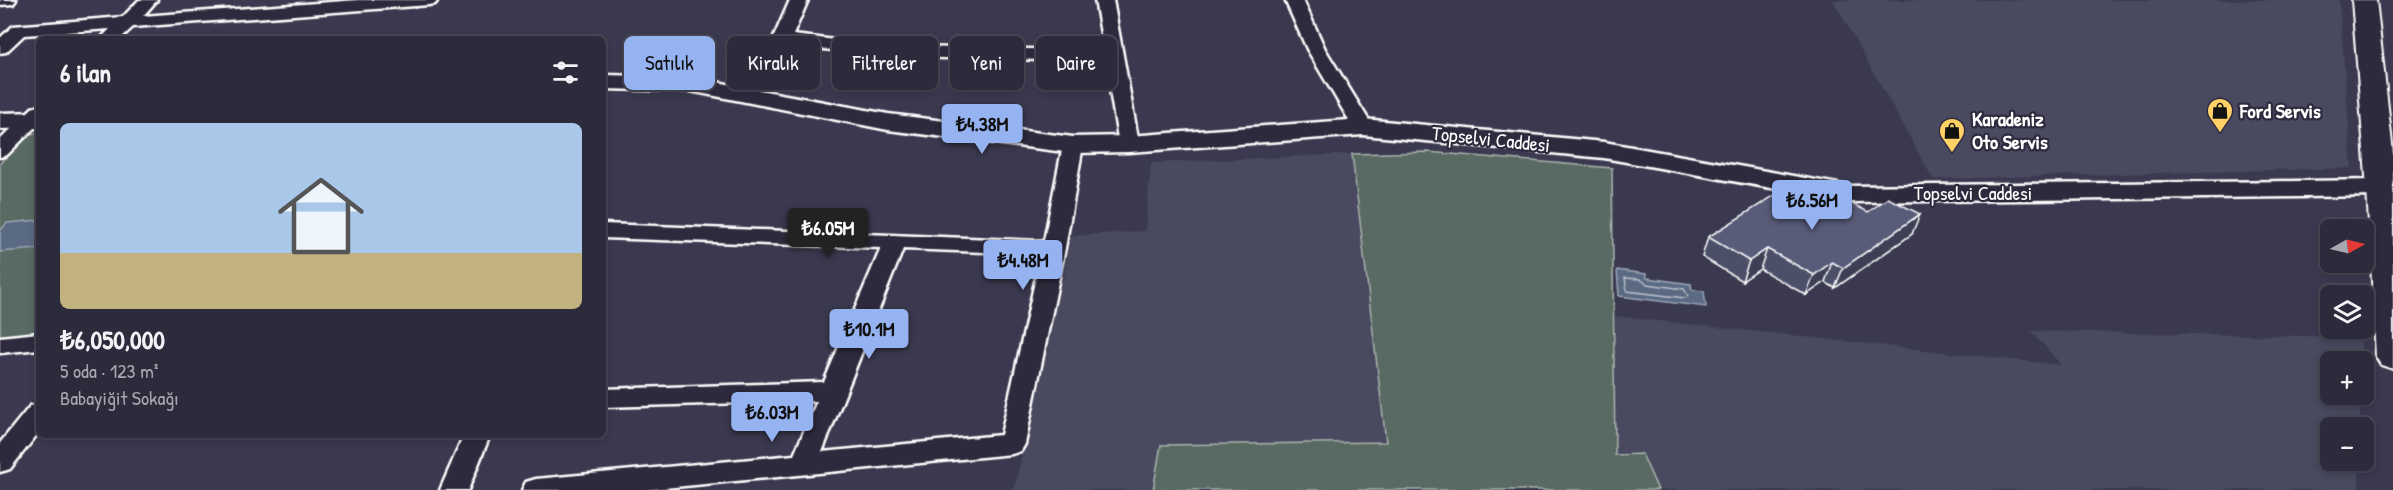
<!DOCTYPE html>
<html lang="tr">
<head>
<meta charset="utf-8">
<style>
	:root { --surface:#2c2b3b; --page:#383746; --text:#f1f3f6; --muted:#a6a7af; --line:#484755; --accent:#95b2f1 }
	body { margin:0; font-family:"Patrick Hand",sans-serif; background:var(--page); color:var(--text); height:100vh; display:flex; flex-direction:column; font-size:22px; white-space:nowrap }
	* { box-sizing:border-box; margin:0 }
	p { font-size:20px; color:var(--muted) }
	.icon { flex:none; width:33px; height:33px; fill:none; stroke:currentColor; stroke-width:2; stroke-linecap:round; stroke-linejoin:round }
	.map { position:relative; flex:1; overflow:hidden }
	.details { position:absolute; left:36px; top:36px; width:570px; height:402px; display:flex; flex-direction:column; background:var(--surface); border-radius:9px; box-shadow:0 3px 9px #0003,0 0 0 2px var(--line) }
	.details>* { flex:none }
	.banner { position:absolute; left:624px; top:36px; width:570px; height:54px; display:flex; gap:12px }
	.needle { width:39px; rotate:82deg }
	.fabs { position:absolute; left:2320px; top:219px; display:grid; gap:12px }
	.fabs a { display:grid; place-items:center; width:54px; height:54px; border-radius:9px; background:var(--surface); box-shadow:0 3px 9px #0003,0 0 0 2px var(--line); font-size:30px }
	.price { position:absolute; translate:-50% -51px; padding:0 14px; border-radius:6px; background:var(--accent); color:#111; font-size:20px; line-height:39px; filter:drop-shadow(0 2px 3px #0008) }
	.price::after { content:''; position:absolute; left:50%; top:36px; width:18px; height:14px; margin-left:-9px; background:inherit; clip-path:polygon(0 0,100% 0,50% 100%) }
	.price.current { background:#222; color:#fff }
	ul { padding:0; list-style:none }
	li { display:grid; align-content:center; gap:12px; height:318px; padding:0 24px }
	li span { display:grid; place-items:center; height:186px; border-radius:9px; color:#555 }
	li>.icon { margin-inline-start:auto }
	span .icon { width:108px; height:108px; fill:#fffc; stroke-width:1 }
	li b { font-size:26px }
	h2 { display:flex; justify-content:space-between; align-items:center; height:72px; padding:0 24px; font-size:26px }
	.chip { padding:0 21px; border-radius:9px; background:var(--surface); box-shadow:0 3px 9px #0003,0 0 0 2px var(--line); font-size:21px; line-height:54px }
	.chip.current { background:var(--accent); color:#111 }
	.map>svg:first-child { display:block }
	.built { fill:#48485f }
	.green { fill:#596a62; stroke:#acb4b0; stroke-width:1.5 }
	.water { fill:#5a6a83; stroke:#9ca6b5; stroke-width:1.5 }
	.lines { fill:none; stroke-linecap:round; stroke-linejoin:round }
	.shore { stroke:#bdc3cd; stroke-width:1.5 }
	.minor-casing { stroke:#fff; stroke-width:5 }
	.tertiary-casing { stroke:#fff; stroke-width:5 }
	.secondary-casing { stroke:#fff; stroke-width:4 }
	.minor { fill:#2f2a3d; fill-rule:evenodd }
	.tertiary { fill:#2f2a3d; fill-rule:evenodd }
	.secondary { fill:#2f2a3d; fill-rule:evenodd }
	.wall { fill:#4c4f68; stroke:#fff; stroke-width:1.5 }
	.shaded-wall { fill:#3e4055; stroke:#fff; stroke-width:1.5 }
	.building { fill:#585c79; stroke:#fff; stroke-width:1.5 }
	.labels { text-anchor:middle; stroke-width:4.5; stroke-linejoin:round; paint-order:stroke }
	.poi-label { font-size:20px; font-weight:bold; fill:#fff; stroke:#2f2a3d; text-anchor:start }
	.street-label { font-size:20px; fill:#fff; stroke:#2f2a3d }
</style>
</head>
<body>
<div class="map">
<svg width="2393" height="490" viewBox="0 0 2393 490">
	<rect width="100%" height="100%" fill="#3b394f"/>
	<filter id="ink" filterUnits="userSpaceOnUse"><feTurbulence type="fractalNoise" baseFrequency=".0167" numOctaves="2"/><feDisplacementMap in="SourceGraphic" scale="12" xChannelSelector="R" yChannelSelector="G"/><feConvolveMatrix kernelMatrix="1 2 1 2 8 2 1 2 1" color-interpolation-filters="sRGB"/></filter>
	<g filter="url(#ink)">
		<g class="built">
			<path d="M1833 0H2339L2352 168 1933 179Z"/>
			<path d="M1352 154 1387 442 1162 445 1153 490H1014L1071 236 1145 231 1151 163Z"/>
			<path d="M1615 316 2061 365 2031 331 2361 337V361L2331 362V394L2360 395V427L2331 428V460L2359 461V490H1658L1642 454 1615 455Z"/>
		</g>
		<g class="green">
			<path d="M39 133V333L0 336V163L28 134Z"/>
			<path d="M1428 152 1612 168 1615 455 1642 454 1658 490H1153L1161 445 1386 442 1352 154Z"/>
		</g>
		<g class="water">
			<path d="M39 220V249L0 252V231L7 223Z"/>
			<path d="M1617 270 1646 274 1647 278 1691 284 1692 290 1704 291 1706 307 1619 296Z"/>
		</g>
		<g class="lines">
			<path class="shore" d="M1625 278 1640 279 1647 284 1684 289 1688 296 1685 298 1627 291Z"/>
			<defs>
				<g id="minor">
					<path d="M0 0H16L13 4 0 5Z"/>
					<path d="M139 0H157L143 16 358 0H438L435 4 429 5 133 27 120 39H100L110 29 24 35 6 52 0 53V38L13 26 123 17Z"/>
					<path d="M790 0H808L793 35 895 47 1104 50 1095 0H1113L1139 144 1136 148H1122L1119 144 1105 61 895 57 787 45 751 100H737L734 96 773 39Z"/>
					<path d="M1285 0H1303L1325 49 1373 127 1370 131H1356L1353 127 1307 49Z"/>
					<path d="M39 106V123L7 155 0 157V140L32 108Z"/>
					<path d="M1073 139 1080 141 1083 145 1065 248 1025 444 1021 451 1012 454 644 490H522L526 482 536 479 794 455 817 401 603 407V389L824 382 881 248 603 238V224L1044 241 1063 145 1066 141ZM903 249 1041 254 1001 435 822 452Z"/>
					<path d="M39 333V349L0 353V337Z"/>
					<path d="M39 404V432L10 469 0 472V443L30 406Z"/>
					<path d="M464 435H490L468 490H440Z"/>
				</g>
				<g id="tertiary">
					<path d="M603 75 690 77 888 114 1073 137 1129 136 1363 119 1604 142 1849 186 2382 180 2392 182 2393 192 2382 196 1849 202 1604 158 1363 135 1129 152 1073 153 888 130 690 91 603 89Z"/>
					<path d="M39 112V128L0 129V113Z"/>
				</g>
				<path id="secondary" d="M2352 0H2376L2393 153V369L2381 365 2376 357 2367 188Z"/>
			</defs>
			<use href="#minor" class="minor-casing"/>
			<use href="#tertiary" class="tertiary-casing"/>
			<use href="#secondary" class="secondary-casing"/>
			<use href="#minor" class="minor"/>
			<use href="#tertiary" class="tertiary"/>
			<use href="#secondary" class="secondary"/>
		</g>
		<path class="wall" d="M1821 210 1912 234 1835 288 1825 282 1806 295 1760 269 1742 281 1702 257 1708 237Z"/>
		<g class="shaded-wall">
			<path d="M1920 214 1912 234 1835 288 1843 268Z"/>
			<path d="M1767 249 1760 269 1742 281 1749 261Z"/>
			<path d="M1832 262 1825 282 1806 295 1814 275Z"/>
		</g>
		<path class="building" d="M1783 190 1821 210 1841 198 1868 212 1888 198 1920 214 1843 268 1832 262 1814 275 1767 249 1749 261 1708 237Z"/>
	</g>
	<defs>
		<symbol id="shop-pin" viewBox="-11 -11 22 30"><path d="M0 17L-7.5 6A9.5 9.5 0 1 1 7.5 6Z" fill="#ffd166" stroke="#2f2a3d"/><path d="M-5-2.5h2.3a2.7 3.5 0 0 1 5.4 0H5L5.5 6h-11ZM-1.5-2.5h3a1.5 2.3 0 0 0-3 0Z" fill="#111"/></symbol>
	</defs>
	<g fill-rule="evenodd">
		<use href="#shop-pin" x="2205" y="96" width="30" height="40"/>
		<use href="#shop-pin" x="1937" y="116" width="30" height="40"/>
	</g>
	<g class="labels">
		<g class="poi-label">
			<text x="2240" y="118">Ford Servis</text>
			<text x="1972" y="126">Karadeniz<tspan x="1972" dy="23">Oto Servis</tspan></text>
		</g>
		<g class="street-label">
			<text transform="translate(1491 139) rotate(6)" y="7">Topselvi Caddesi</text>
			<text x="1973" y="200">Topselvi Caddesi</text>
		</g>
	</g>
</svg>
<div class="fabs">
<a><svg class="needle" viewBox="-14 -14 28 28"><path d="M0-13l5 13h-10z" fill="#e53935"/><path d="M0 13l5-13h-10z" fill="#a6a7af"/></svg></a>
<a><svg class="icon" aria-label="layers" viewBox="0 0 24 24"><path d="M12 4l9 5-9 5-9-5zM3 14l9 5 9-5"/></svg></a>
<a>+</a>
<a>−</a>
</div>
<b class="price" style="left:982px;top:155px">₺4.38M</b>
<b class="price" style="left:1812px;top:231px">₺6.56M</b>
<b class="price current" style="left:828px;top:259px">₺6.05M</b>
<b class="price" style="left:1023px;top:291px">₺4.48M</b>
<b class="price" style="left:869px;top:360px">₺10.1M</b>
<b class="price" style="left:772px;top:443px">₺6.03M</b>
<div class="banner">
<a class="chip current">Satılık</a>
<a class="chip">Kiralık</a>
<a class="chip">Filtreler</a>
<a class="chip">Yeni</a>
<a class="chip">Daire</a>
</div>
<section class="details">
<h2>6 ilan<svg class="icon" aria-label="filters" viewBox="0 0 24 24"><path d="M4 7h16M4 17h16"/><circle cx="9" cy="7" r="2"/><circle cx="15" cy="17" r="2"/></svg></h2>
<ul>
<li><span style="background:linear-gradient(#a9c7e8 70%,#c2b280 0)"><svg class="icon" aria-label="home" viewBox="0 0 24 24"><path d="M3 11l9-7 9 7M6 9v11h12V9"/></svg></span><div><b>₺6,050,000</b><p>5 oda · 123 m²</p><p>Babayiğit Sokağı</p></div></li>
</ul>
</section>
</div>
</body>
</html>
